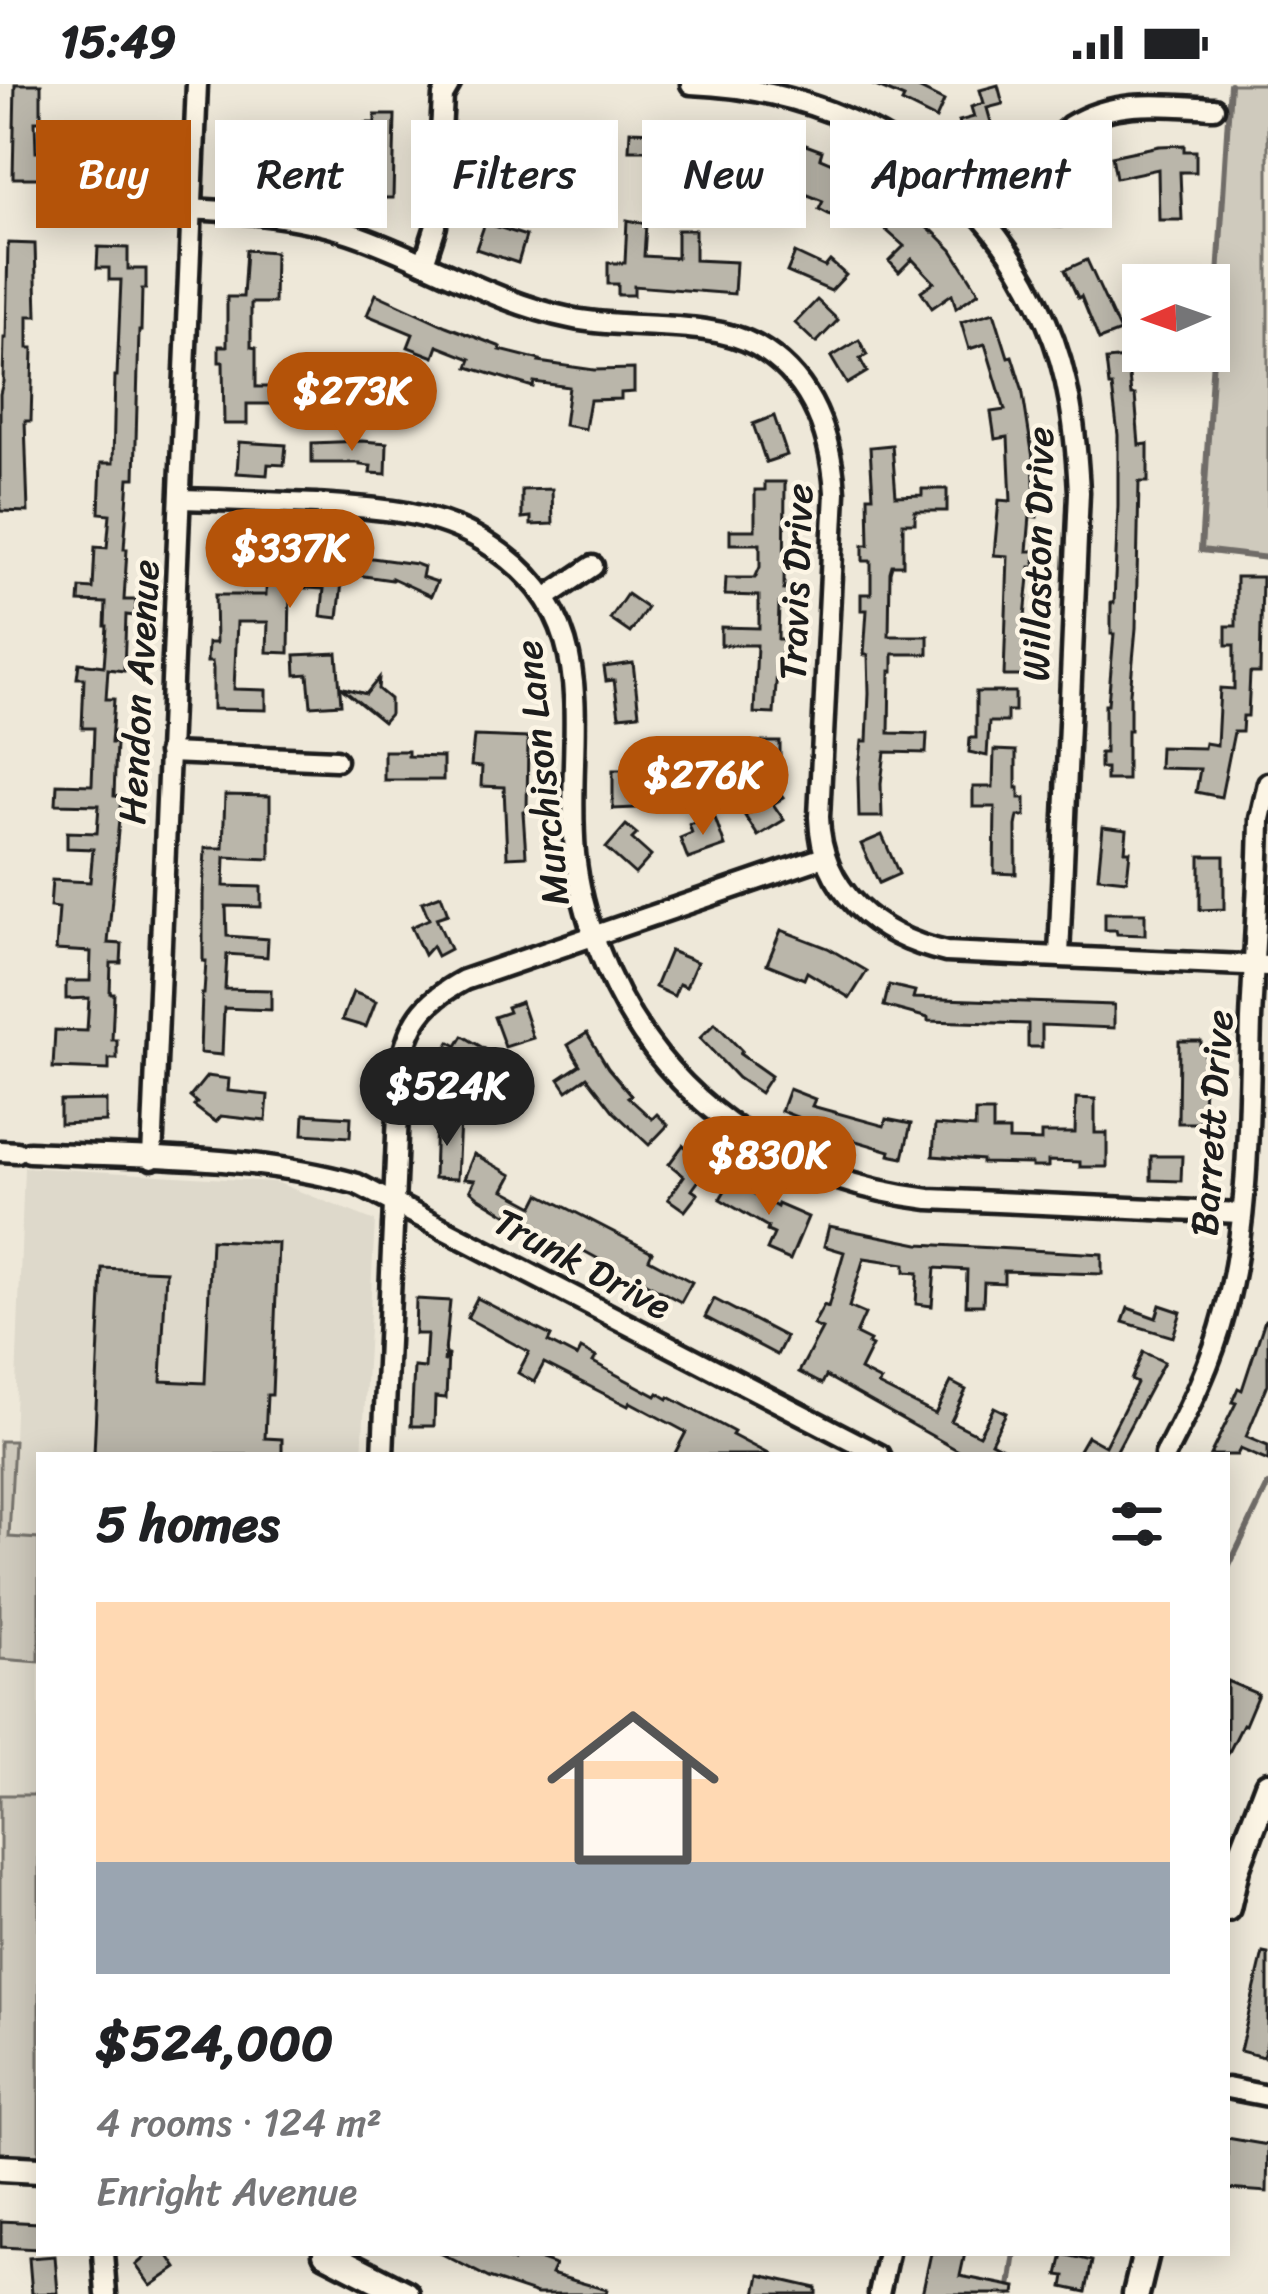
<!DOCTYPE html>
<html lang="en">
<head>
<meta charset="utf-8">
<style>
	:root { --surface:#fff; --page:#f6f6f6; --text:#202124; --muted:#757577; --line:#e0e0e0; --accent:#b45309 }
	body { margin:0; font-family:Sriracha,sans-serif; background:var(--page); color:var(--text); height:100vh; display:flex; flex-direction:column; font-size:45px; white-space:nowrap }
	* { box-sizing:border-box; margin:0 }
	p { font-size:39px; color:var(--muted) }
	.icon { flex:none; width:66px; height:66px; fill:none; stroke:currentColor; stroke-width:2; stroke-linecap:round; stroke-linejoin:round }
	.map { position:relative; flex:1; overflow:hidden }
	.panel { position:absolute; left:36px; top:1368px; width:1194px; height:804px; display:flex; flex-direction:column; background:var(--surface); border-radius:0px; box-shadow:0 6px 30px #0003 }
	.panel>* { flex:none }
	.banner { position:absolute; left:36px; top:36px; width:1197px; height:108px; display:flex; gap:24px }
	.needle { width:78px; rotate:268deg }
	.controls { position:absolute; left:1122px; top:180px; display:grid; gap:24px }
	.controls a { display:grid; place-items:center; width:108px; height:108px; border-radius:0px; background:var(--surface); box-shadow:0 6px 30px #0003; font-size:60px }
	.price { position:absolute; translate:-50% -102px; padding:0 27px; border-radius:42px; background:var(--accent); color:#fff; font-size:39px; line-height:78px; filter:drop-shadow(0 3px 6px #0008) }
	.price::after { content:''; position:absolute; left:50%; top:72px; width:36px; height:27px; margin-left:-18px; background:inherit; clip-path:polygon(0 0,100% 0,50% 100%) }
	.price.active { background:#222; color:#fff }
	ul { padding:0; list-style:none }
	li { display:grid; align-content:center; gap:24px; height:636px; padding:0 60px }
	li+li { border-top:3px solid var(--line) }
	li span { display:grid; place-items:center; height:372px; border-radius:0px; color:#555 }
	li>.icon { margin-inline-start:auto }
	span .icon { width:216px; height:216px; fill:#fffc; stroke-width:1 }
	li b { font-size:51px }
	h2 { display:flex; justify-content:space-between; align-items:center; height:144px; padding:0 60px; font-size:51px }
	.pill { padding:0 42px; border-radius:0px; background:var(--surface); box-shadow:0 6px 30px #0003; font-size:42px; line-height:108px }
	.pill.active { background:var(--accent); color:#fff }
	.status { display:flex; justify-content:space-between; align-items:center; height:84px; padding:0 60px; background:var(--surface); direction:ltr }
	.status svg { height:33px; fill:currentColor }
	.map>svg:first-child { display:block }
	.built { fill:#ded9cb }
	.green { fill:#cfcabd; stroke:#76736c; stroke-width:3 }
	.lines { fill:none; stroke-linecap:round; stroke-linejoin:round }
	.stream { stroke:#6f6c67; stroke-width:6 }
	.building { fill:#bab6aa; stroke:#1c1c1c; stroke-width:3 }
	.minor-casing { stroke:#1c1c1c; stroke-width:27 }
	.tertiary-casing { stroke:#1c1c1c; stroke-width:33 }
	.minor { stroke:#fcf5e5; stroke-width:18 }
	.tertiary { stroke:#fcf5e5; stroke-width:24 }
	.labels { text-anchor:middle; stroke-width:9; stroke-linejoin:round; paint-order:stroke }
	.street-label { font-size:39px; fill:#1c1c1c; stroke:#fcf5e5 }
</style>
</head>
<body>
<div class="status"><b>15:49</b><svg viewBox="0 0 49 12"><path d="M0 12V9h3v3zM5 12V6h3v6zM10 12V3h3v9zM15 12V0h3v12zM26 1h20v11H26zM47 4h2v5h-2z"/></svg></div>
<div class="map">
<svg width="1268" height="2210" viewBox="0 0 1268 2210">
	<rect width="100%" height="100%" fill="#eee8d9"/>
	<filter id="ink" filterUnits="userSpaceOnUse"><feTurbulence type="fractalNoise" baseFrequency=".00833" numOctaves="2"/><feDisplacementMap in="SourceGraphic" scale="24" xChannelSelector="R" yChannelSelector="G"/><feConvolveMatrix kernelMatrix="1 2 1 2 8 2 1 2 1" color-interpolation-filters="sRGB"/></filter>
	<g filter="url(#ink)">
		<path class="built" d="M24 1083 276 1098 375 1137 362 1371H39V2071L0 2069V1357L14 1356Z"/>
		<g class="green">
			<path d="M1230 0H1268V474L1201 466Z"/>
			<path d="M0 1357H14L9 1453 39 1455V1578L0 1575Z"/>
			<path d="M39 1709V2071L0 2069V1711H33Z"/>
		</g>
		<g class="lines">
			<g class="stream">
				<path d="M1230 0 1201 466 1268 474"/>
				<path d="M1227 1486 1268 1401"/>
				<path d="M1009 2210 1015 2169"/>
			</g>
		</g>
		<g class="building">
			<path d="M15 0H41V37H35L36 68H43V94H13Z"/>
			<path d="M871 0H910L944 17 936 35 902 18 904 14Z"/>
			<path d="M998 1 1003 20 987 24 996 56 967 64 959 37 974 33 971 23 984 19 980 6Z"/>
			<path d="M375 31H395L393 114H352V92H366V84H376L375 55H366V39H375Z"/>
			<path d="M485 37H534V44L614 47 611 69 594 68V102H573V66H543L544 101H480L478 76 486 75Z"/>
			<path d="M658 44 699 45 734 49V51L803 60 822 67 820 74 872 96 932 148 933 147 952 166 979 208 956 224 952 210 932 224 921 207 934 198 912 175 899 188 889 177 904 162 861 124 858 131 845 124 840 136 819 125 823 117 783 101 787 88 750 84 751 74 690 66V96L735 100 732 128 711 126 712 113H675V78H670V66H629L630 47 658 48Z"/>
			<path d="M1184 61V67H1196V88H1180L1182 136H1159L1158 85 1116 94 1112 72 1159 62Z"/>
			<path d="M1036 112 1063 114 1061 143 1041 142V131H1035Z"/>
			<path d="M627 136 646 140 644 172 677 174V146H695V176L736 178 734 210 634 202V211H618V200H608V179H625Z"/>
			<path d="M485 139 526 152 518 179 476 165Z"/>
			<path d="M8 159 35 160 37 232H28V264H33L31 337H25L28 428 0 427V310L3 298 4 254H6Z"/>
			<path d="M98 163 128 164V185H146V205H142L141 247H139L135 394H129L124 465H127L124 516H136L135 532 126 531 124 587 108 585 106 615H114L111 659H116L114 712 121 713 108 859 122 860 121 879H111L110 909H114L112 956H117V975H109V986L53 984 55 946 87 947 89 914 66 915V897H90L91 868 56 866 59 824 50 823 52 796 90 798 93 765 67 764V748L97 749 99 721 56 720 57 700 92 701 94 644H82L84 594H77L79 579 104 582 107 542H105L106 519 79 518 80 504 93 505 95 463 107 464 110 430 99 429 101 379H113L115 292H117L121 196H109V184H97Z"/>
			<path d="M246 166 275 168 274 219H251V263L256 264V303H278V320H247V340H224L223 278H219V262H227V213H243Z"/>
			<path d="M795 169 825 183 830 177 846 191 831 207 787 188Z"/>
			<path d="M1087 176 1120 248 1099 256 1081 212 1078 214 1065 186Z"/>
			<path d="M376 210 446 242 501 263 500 266 540 276 539 278 594 286 634 285V308L621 309V315L590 316 585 345 564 341 569 303 534 298 533 303 468 283 471 275 438 262 434 273 408 263 413 250 367 231Z"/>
			<path d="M817 216 838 236 816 259 795 239Z"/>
			<path d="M994 228 1008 273 1012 272 1022 304 1033 374 1035 419H1038L1037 433 1030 432 1027 467H1035V483H1030L1024 543V592H1004L1008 472 994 471 999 416 1011 417 1008 353 995 355 991 328 1005 326 985 260 969 265 961 238Z"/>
			<path d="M859 256 867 271 860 275 867 288 847 300 831 273Z"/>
			<path d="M1127 274 1131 311H1135L1139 361 1148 360V398H1139L1136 544 1130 609V646H1127V696H1106V684H1100V669H1105V620H1108L1114 550H1111V519H1114L1118 422V351L1112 302H1109L1106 276Z"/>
			<path d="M774 332 787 371 766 378 753 340Z"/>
			<path d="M362 357 387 359 386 390 370 389 371 382 360 381V379H312V359Z"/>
			<path d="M239 358 286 361 284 381 268 380 267 391 237 389Z"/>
			<path d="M892 361 896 412 922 411V405H947V427H915V439H903V481H892L890 488 889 552H928V570H893V587H890L889 649 927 650 926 669 885 668 881 699 882 733H859L858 693 862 657H867L869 609 868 571H864L867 526H861V510H871V477H863V461H869L868 412H873L870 363Z"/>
			<path d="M765 398H785L784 506H788L787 521 779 520 778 555H785V571H778L774 630 754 629 757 561H721V543L759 544V512L725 511 726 494H755L760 483V460H730V446H755V406H765Z"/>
			<path d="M552 405 553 440 531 441V433L522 434V406Z"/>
			<path d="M306 465 416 480 424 483 422 493 437 498 431 512 392 494V496L343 489 338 534 321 532 324 505 290 503 289 569 267 568 268 538H237L234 605 266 606V626L213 625V585L212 578H207L208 559H216L215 511H266L267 473 305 474Z"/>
			<path d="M1236 493H1262L1260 589H1250L1248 632H1243L1242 648H1234L1221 713 1196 708 1200 685 1159 684 1160 663 1204 664 1205 659 1217 661 1220 604 1234 605V561H1226V542H1236Z"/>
			<path d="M627 510 647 524 630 549 610 535Z"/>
			<path d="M337 569 341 620 311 622 308 590 296 591 295 571Z"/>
			<path d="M633 579 639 630 619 632 614 596 606 597 604 583Z"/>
			<path d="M379 594 378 605 390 615V630L383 638 340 603 366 610Z"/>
			<path d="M976 608H1015V627H1007V638H989L987 672 969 668 970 654H976Z"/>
			<path d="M474 652 528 654 527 728H523L526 772 507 773 504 703 481 702 482 683 471 682Z"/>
			<path d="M757 658H780V685L726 682V662H757Z"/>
			<path d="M994 666 1016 667V704H1019V714H1025V732H1018L1016 742V790L994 789 995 723H973V703H993Z"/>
			<path d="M384 667H408V672L443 673V696H384Z"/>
			<path d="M613 686H635V724L613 725Z"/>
			<path d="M772 698 783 714 773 720 784 736 758 752 745 732 768 717 760 706Z"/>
			<path d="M225 711 270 712V775L225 773 224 802 261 803V823L226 822 227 852 268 855 267 873 227 870 225 905 271 906V926L224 924 222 971 200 969 202 910H204L206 877H203V811L205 764H223Z"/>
			<path d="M714 731 725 762 688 775 680 754 692 749 689 740Z"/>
			<path d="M626 741 637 750 632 755 651 772 635 790 606 764Z"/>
			<path d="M1103 743 1127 746 1125 767H1130L1127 796 1098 793Z"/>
			<path d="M882 751 899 790 879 799 861 760Z"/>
			<path d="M1200 772H1224V825L1200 826Z"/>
			<path d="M441 811 448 830 436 834 450 865 437 872 432 862 424 871 411 843 429 835 422 818Z"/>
			<path d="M1105 829H1145V851L1117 850 1116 846H1105Z"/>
			<path d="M781 846 828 864 867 887 850 914 807 888 804 895 767 880Z"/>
			<path d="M670 867 697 878 686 903 679 900 674 912 655 903Z"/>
			<path d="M889 901 915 907 913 914 1114 921V944L1042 941V963H1028V940L928 937V934L884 922Z"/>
			<path d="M353 908 376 917 366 943 342 936Z"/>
			<path d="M521 918 533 954 505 963 494 933 509 928 507 923Z"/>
			<path d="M715 939 742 967 740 970 771 992 760 1009 738 994 700 954Z"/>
			<path d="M587 949 608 984 631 1011 628 1013 652 1035 657 1030 668 1041 649 1061 614 1028 587 993 567 1007 559 995 580 981 568 961Z"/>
			<path d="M463 952 507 978 497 984 498 986 476 992 464 1012 437 995 445 982 438 978 450 958 457 962Z"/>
			<path d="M1179 957H1201V967H1205L1203 1028H1200V1039H1178Z"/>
			<path d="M207 992 229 995 228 1007 268 1011 266 1037 221 1032 216 1038 207 1032 194 1022 197 1019 190 1013Z"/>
			<path d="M789 1005 815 1015 812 1022 884 1042 886 1035 911 1040 903 1074 889 1071 890 1067 829 1049 830 1046 781 1027Z"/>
			<path d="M1076 1014 1095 1015V1049H1107V1083H1080V1078L1048 1077V1083H1032V1080L982 1079V1076L933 1072 935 1041 975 1044V1028H993V1047H1009V1056L1041 1057V1049H1075Z"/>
			<path d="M106 1016V1038L60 1040V1017Z"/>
			<path d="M304 1030 351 1033 350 1053 303 1050Z"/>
			<path d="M436 1036 460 1037 457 1095 434 1094Z"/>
			<path d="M683 1061 695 1070 697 1067 712 1078 692 1106 698 1110 685 1127 668 1115 684 1092 669 1080Z"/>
			<path d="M474 1070 512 1091 504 1106 534 1122 540 1110 652 1168 649 1175 692 1198 681 1218 629 1190 626 1195 610 1187 613 1183 582 1166 580 1170 536 1148 478 1113 470 1106 475 1096 464 1095Z"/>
			<path d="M1151 1072H1182L1181 1097 1151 1096Z"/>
			<path d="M731 1096 777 1123 778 1120 808 1133 790 1176 767 1166 774 1150 767 1147 768 1143 720 1115Z"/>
			<path d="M829 1142 919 1160 1102 1170V1190L1004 1187V1199L984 1198 983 1221H966L967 1186 935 1184 932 1222 916 1220 918 1189 905 1188V1180L864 1174 849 1223 865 1230 856 1250 870 1257 868 1260 872 1262 860 1286 881 1297 878 1301 935 1330 951 1298 966 1306 951 1337 979 1351 994 1323 1006 1329 991 1358 1016 1371H966L826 1292 822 1300 799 1288 822 1245 813 1241 824 1221 828 1223 844 1168 824 1162Z"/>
			<path d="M211 1156 278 1159 272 1311H267L265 1354 282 1355V1371H94L102 1184 166 1187 161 1297 205 1299Z"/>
			<path d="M477 1214 551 1252 548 1258 577 1273 581 1265 596 1273 593 1278 656 1312 658 1309 668 1315 669 1313 734 1348 732 1351 770 1371H674L686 1348 630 1318 628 1322 544 1279 534 1298 518 1289 529 1268 467 1234Z"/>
			<path d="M416 1215 450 1217 444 1278 448 1270 446 1314 435 1313 434 1342H411L414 1283 425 1284 427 1250H415Z"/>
			<path d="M714 1215 786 1253 777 1271 705 1233Z"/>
			<path d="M1160 1221 1181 1228 1173 1253 1123 1238 1128 1224 1156 1234Z"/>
			<path d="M1265 1236H1268V1300L1246 1353 1268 1362V1377L1240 1365 1237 1371H1210L1236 1319 1232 1318 1238 1304 1242 1306Z"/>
			<path d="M1143 1268 1164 1278 1116 1368 1121 1371H1076L1087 1352 1105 1362 1137 1299 1131 1296Z"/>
			<path d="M1227 1597 1258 1610 1245 1641 1243 1640 1227 1672Z"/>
			<path d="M1263 1869 1268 1870V1955L1263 1973 1240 1967Z"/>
			<path d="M1227 2054 1268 2061 1267 2108 1227 2105Z"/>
			<path d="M1 2137 39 2139V2165L1 2163Z"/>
			<path d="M140 2169H167L177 2184 151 2202 136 2181 144 2174Z"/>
			<path d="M440 2169H495L513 2178 517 2169H522L555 2181 551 2190 607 2206 606 2210H537L489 2194Z"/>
			<path d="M931 2169H965L960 2192 1016 2203 1015 2210H922Z"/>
			<path d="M1063 2170 1092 2177 1086 2208 1063 2203 1065 2192 1058 2191Z"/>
			<path d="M55 2172 58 2209 32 2210 29 2174Z"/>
			<path d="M760 2191 816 2204V2210H756Z"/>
		</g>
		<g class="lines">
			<defs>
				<g id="minor">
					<path d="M691 0C848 6 984 91 1046 237 1070 291 1076 350 1079 408L1059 872"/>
					<path d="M70 123C163 126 261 120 350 149 425 174 492 218 570 234 628 247 707 234 757 262 811 293 831 349 835 408L819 733C821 808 877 852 946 868L1268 882"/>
					<path d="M979 127 1070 42C1116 14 1163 21 1214 24"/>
					<path d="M424 179 436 142 443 12 450 0"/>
					<path d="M180 415C225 416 271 418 316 420 374 424 432 426 483 457 611 535 564 647 575 769 578 802 587 835 599 866 654 1011 778 1097 929 1115L1241 1129"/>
					<path d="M547 513 593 482"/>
					<path d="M168 669 336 676"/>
					<path d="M0 1067 17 1068"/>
					<path d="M29 1068C138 1074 251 1070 357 1100L880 1371"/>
					<path d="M152 1075 197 0"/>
					<path d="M383 1371 400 984C409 938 423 918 464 896L824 773"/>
					<path d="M1165 1371C1189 1325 1212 1278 1225 1228 1250 1134 1248 1032 1251 936 1254 869 1259 802 1260 735L1268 699"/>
					<path d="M1227 2004 1268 2012"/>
					<path d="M103 2169 106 2210"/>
					<path d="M879 2210 888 2169"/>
				</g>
				<g id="tertiary">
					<path d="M1227 1824 1236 1785 1268 1701"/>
					<path d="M0 2084 39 2086"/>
					<path d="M326 2169 406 2210"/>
					<path d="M1136 2210 1146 2169"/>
				</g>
			</defs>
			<use href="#minor" class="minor-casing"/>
			<use href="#tertiary" class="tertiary-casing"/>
			<use href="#minor" class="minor"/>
			<use href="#tertiary" class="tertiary"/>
		</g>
	</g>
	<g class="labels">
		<g class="street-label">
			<text transform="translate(1037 470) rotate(-89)" y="14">Willaston Drive</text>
			<text transform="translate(795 498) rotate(-88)" y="14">Travis Drive</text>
			<text transform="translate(138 608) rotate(-87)" y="14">Hendon Avenue</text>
			<text transform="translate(541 689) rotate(-96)" y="14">Murchison Lane</text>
			<text transform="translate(1211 1039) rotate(-86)" y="14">Barrett Drive</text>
			<text transform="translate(583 1179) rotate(28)" y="14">Trunk Drive</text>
		</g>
	</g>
</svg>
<div class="controls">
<a><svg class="needle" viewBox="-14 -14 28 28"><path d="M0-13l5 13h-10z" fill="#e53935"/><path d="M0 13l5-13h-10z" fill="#757577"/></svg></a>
</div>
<b class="price" style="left:352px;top:370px">$273K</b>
<b class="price" style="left:290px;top:527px">$337K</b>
<b class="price" style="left:703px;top:754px">$276K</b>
<b class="price active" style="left:447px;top:1065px">$524K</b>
<b class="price" style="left:769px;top:1134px">$830K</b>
<div class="banner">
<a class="pill active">Buy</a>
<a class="pill">Rent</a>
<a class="pill">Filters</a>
<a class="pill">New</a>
<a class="pill">Apartment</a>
</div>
<section class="panel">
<h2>5 homes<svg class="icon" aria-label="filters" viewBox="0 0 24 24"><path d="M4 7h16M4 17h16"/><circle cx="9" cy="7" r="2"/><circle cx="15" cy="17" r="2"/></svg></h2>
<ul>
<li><span style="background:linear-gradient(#ffd9b3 70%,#9aa5b1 0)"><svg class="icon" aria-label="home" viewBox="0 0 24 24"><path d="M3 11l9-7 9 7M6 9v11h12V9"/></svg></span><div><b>$524,000</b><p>4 rooms · 124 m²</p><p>Enright Avenue</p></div></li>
</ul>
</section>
</div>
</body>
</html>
